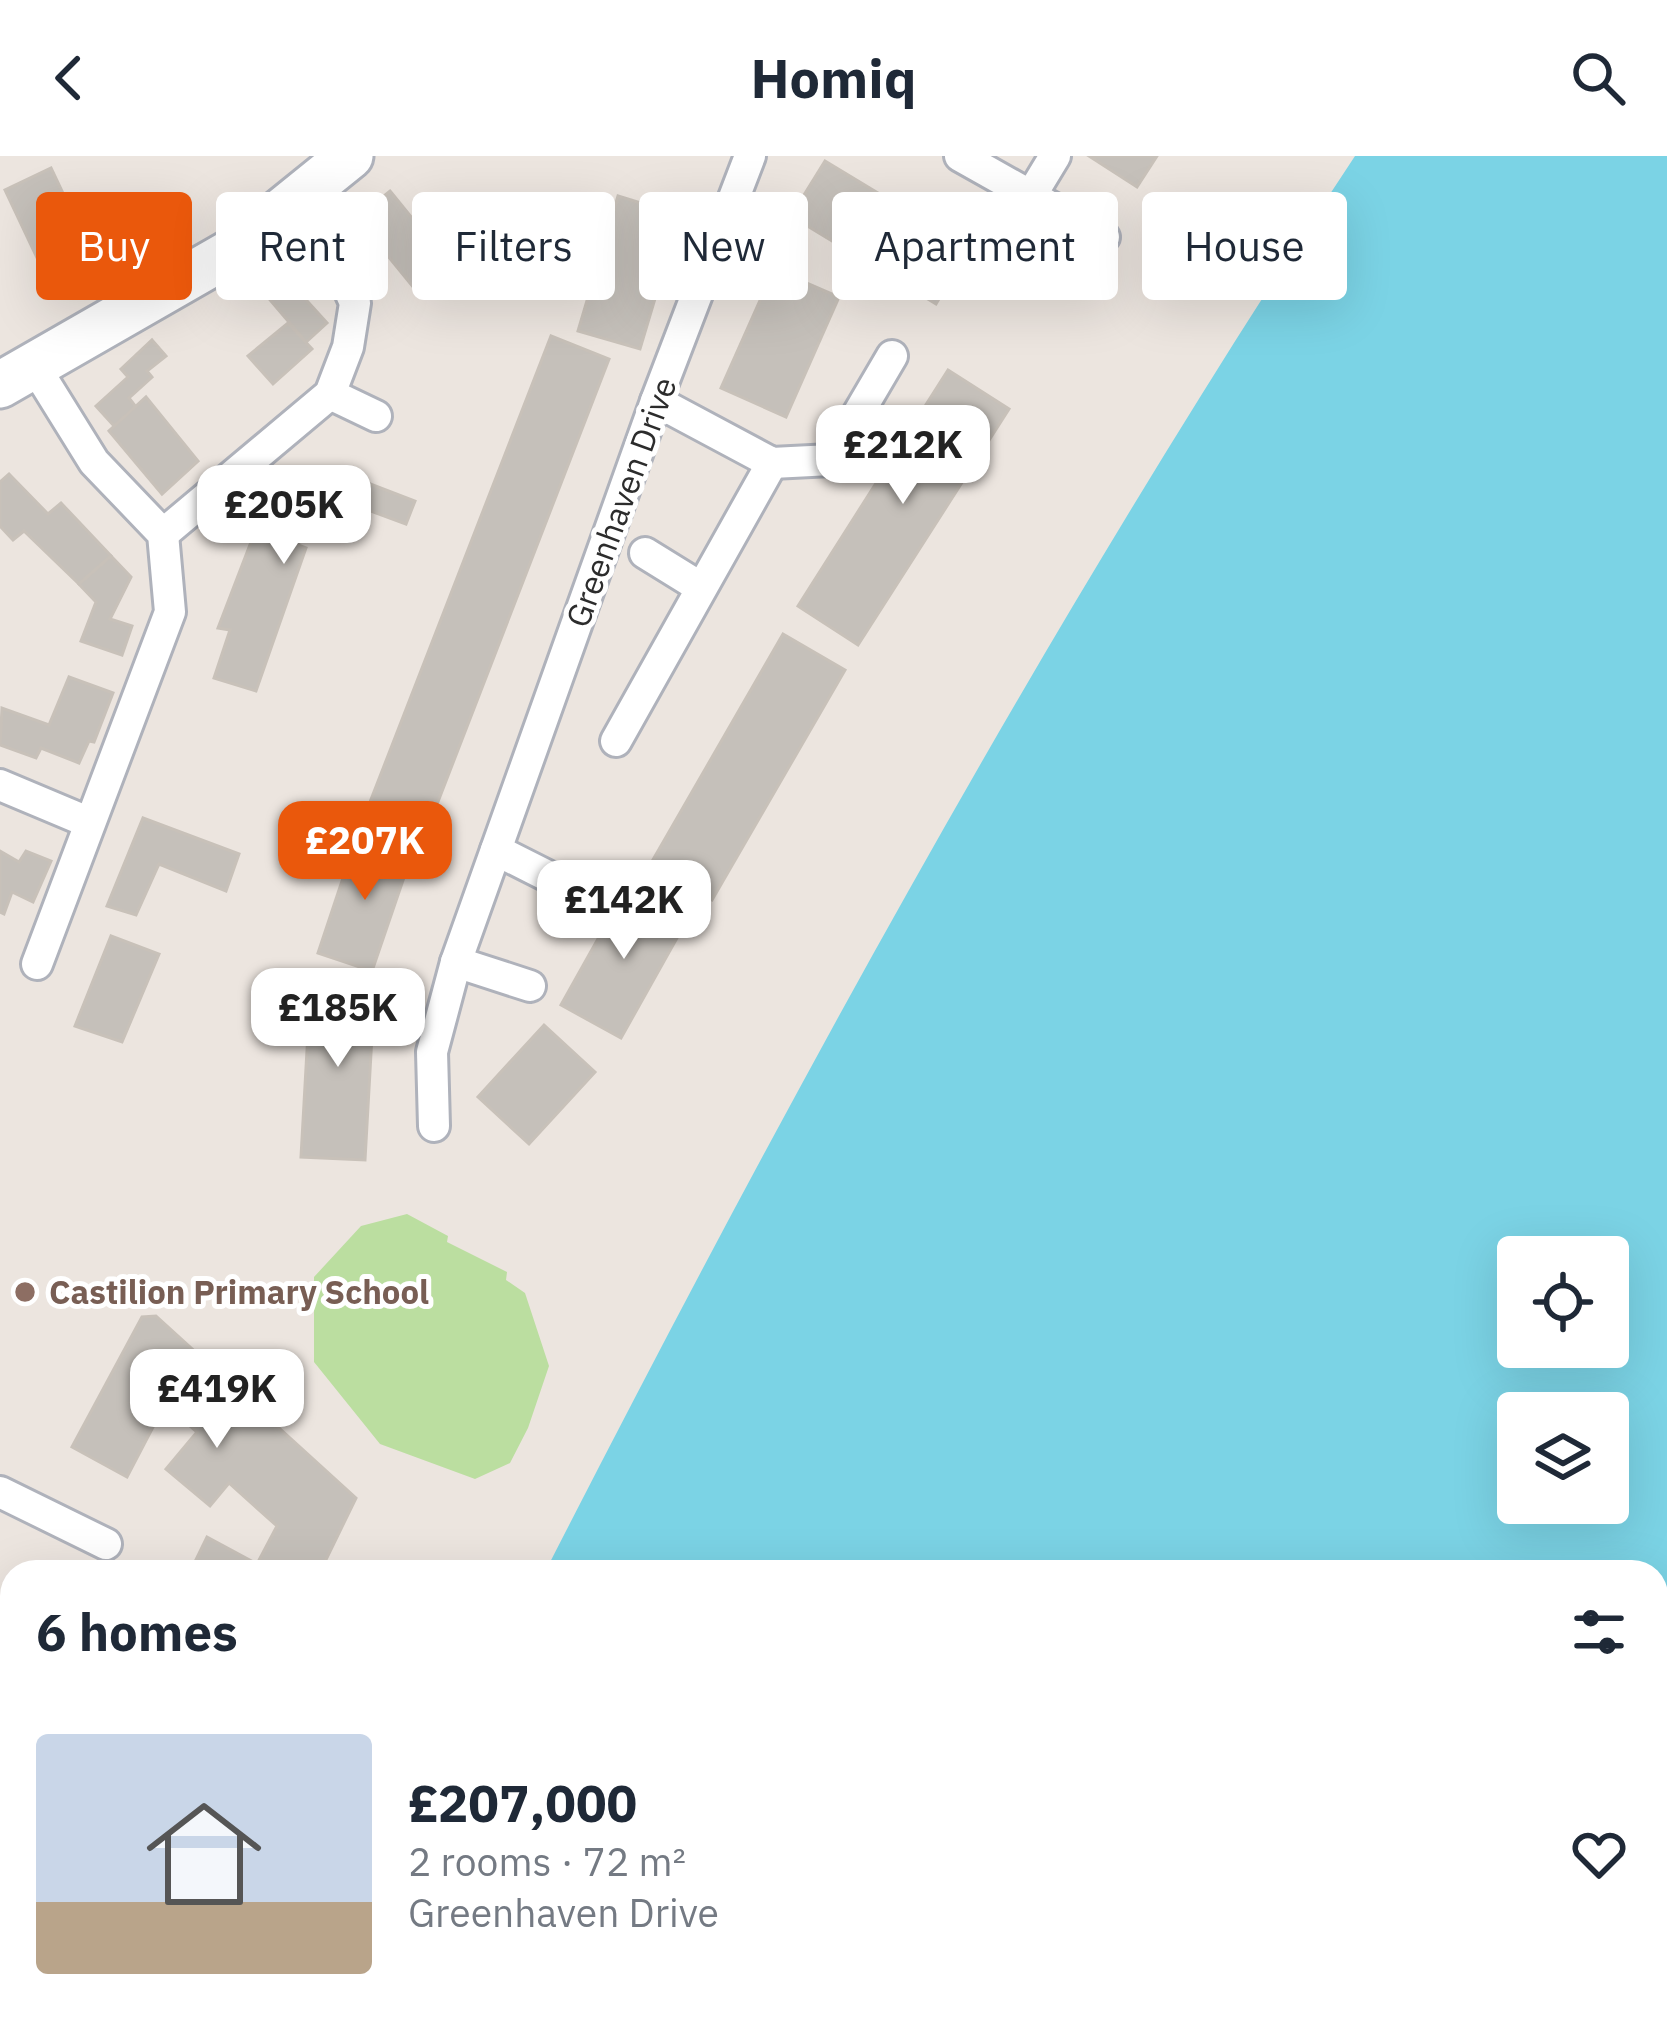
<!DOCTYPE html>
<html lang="en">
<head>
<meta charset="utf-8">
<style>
	:root { --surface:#fff; --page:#f6f6f7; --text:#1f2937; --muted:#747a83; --line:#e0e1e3; --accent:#ea580c }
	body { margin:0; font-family:"IBM Plex Sans",sans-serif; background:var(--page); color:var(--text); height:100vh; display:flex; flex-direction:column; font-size:45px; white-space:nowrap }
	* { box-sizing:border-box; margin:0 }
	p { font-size:39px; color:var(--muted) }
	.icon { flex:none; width:66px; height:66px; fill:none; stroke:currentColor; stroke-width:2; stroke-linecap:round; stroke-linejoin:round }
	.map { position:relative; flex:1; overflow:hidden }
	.details { position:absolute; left:0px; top:1404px; width:1668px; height:468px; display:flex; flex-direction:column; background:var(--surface); border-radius:36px 36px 0 0; box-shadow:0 12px 48px #0002 }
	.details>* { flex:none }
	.guide { position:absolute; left:36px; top:36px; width:1596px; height:108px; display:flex; gap:24px }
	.buttons { position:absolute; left:1497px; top:1080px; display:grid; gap:24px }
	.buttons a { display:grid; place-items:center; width:132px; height:132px; border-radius:12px; background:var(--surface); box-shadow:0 12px 48px #0002; font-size:60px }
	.price { position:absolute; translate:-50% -102px; padding:0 27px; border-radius:24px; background:#fff; color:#222; font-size:39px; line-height:78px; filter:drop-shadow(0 3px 6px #0008) }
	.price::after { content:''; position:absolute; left:50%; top:72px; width:36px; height:27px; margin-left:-18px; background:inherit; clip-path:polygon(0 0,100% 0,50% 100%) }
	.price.active { background:var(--accent); color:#fff }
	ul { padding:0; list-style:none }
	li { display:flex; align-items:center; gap:36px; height:300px; padding:0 36px }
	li+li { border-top:3px solid var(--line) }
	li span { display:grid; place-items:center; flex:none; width:336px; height:240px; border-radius:12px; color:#555 }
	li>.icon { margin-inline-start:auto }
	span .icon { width:144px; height:144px; fill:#fffc; stroke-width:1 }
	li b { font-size:51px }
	h2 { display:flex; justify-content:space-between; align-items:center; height:144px; padding:0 36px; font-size:51px }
	.chip { padding:0 42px; border-radius:12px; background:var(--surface); box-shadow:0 12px 48px #0002; font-size:42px; line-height:108px }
	.chip.active { background:var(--accent); color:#fff }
	header { display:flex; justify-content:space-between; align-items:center; height:156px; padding:0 36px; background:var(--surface); font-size:54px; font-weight:700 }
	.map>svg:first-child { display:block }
	.green { fill:#bbdea0 }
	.water { fill:#7bd3e5; fill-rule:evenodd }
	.building { fill:#c5c0ba; stroke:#c8c1b9; stroke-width:3 }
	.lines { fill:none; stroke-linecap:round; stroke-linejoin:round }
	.street-casing { stroke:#afb2bb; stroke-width:36 }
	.secondary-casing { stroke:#afb2bb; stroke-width:51 }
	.street { stroke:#fff; stroke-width:30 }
	.secondary { stroke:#fff; stroke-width:45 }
	.education-dot { fill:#8d6e63; stroke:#fff; stroke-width:4.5 }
	.labels { text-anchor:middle; stroke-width:10; stroke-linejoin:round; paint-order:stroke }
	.street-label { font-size:33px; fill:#2c2c2c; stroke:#fff }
	.education-label { font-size:33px; font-weight:bold; fill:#785e54; stroke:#fff; text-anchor:start }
</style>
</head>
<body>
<header><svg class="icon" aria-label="back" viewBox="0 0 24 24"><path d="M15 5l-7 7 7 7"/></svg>Homiq<svg class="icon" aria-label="search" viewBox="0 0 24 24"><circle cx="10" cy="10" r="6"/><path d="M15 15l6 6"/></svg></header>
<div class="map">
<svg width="1667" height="1872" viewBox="0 0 1667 1872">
	<rect width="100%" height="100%" fill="#ece5df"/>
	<path class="green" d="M407 1058 448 1080 447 1086 507 1116 506 1124 525 1137 549 1210 528 1272 510 1307 475 1323 380 1288 314 1206V1121L361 1070Z"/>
	<path class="water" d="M1355 0H1667V1872H327L332 1860H1656V1416H545C793 931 1054 454 1355 0ZM1518 1101H1608V1191H1518ZM1518 1257H1608V1347H1518Z"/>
	<g class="building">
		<path d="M1089 0H1157L1137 31Z"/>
		<path d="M825 5 969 92 936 148 791 60Z"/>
		<path d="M51 12 94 103 48 125 5 34Z"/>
		<path d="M390 35 451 110 418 137 357 62Z"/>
		<path d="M618 40 680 59 640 193 578 175Z"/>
		<path d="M774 113 839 141 786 261 721 232Z"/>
		<path d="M278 114 290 128 300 118 308 126 298 135 327 167 306 186 260 132Z"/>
		<path d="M288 167 312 193 273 228 248 200Z"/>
		<path d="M551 180 609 203 417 700 358 677Z"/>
		<path d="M152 184 166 200 147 215 152 221 129 242 136 251 114 270 96 250 128 221 121 213Z"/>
		<path d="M948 214 1009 253 858 489 798 450Z"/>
		<path d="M146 241 198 305 162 338 109 275Z"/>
		<path d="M326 311 415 345 406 368 330 340 324 355 314 352 298 389 306 392 256 535 214 522 230 474 218 472 256 373 248 371 258 342 283 349 296 320 319 326Z"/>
		<path d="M9 318 48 358 61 347 111 400 79 428 24 375 13 384 0 370V326Z"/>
		<path d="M111 400 131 421 110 463 132 470 122 499 81 485 96 446 79 428Z"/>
		<path d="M783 478 845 514 712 744 650 709Z"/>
		<path d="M69 521 113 537 94 586 89 585 79 607 41 592 36 602 0 589 2 552 49 569Z"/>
		<path d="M143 662 239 698 226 735 159 708 136 759 107 750Z"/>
		<path d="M358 677 412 698 372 815 318 797Z"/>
		<path d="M0 695 19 706 26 695 51 705 33 746 12 736 4 758 0 756Z"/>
		<path d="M627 731 687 764 621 882 561 849Z"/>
		<path d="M111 780 159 798 122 886 75 870Z"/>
		<path d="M311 823 375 826 365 1004 301 1001Z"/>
		<path d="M544 869 595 916 529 988 478 941Z"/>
		<path d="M156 1160 356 1342 320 1416H190L207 1381 257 1408 277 1370 229 1327 210 1350 166 1313 197 1276 165 1248 127 1321 72 1291 142 1161Z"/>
		<path d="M12 1431V1533L0 1552V1451Z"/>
		<path d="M0 1649 12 1655V1722L4 1738 0 1736Z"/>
		<path d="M6 1835 12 1837V1860H51L57 1872H0V1849Z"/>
	</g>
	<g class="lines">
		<defs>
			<g id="street">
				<path d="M960 0 1104 81"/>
				<path d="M1032 38 1055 0"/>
				<path d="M35 211 94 306 163 378 170 456 37 808"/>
				<path d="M330 238 376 260"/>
				<path d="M656 245 772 307 831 304 892 200"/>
				<path d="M163 378 330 238 348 191 355 147 332 95"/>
				<path d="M645 397 700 431"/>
				<path d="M616 585 772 307"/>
				<path d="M0 629 88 666"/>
				<path d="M496 694 591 742"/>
				<path d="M456 806 530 830"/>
				<path d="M434 970 432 896 456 806 656 245 750 0"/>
				<path d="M0 1336 106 1388"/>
				<path d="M0 1590 12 1596"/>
			</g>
			<path id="secondary" d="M0 229 230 97 350 0"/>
		</defs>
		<use href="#street" class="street-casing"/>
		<use href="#secondary" class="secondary-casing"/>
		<use href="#street" class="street"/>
		<use href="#secondary" class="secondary"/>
	</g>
	<circle class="education-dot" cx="25" cy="1136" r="12"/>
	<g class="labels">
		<g class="street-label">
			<text transform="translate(621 346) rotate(-70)" y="12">Greenhaven Drive</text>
		</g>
		<g class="education-label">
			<text x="49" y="1148">Castilion Primary School</text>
		</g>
	</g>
</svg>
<div class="buttons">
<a><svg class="icon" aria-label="locate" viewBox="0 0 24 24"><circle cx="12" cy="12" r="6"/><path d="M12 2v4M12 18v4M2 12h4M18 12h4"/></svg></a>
<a><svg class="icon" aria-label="layers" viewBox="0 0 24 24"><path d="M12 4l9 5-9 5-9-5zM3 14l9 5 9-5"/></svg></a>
</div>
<b class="price" style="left:903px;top:351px">£212K</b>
<b class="price" style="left:284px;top:411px">£205K</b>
<b class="price active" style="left:365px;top:747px">£207K</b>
<b class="price" style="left:624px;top:806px">£142K</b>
<b class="price" style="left:338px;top:914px">£185K</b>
<b class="price" style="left:217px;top:1295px">£419K</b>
<div class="guide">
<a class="chip active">Buy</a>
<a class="chip">Rent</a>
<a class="chip">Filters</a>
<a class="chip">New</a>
<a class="chip">Apartment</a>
<a class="chip">House</a>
</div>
<section class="details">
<h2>6 homes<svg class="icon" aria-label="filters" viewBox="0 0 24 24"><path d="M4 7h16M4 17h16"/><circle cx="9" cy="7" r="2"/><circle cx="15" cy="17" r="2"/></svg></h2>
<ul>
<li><span style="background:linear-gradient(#c9d6e8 70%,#b9a48a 0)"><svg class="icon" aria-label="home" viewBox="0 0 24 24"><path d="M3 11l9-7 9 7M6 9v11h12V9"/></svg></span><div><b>£207,000</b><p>2 rooms · 72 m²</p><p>Greenhaven Drive</p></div><svg class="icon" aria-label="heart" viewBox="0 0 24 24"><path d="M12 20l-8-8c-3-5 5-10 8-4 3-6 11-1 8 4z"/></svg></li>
</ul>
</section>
</div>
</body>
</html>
